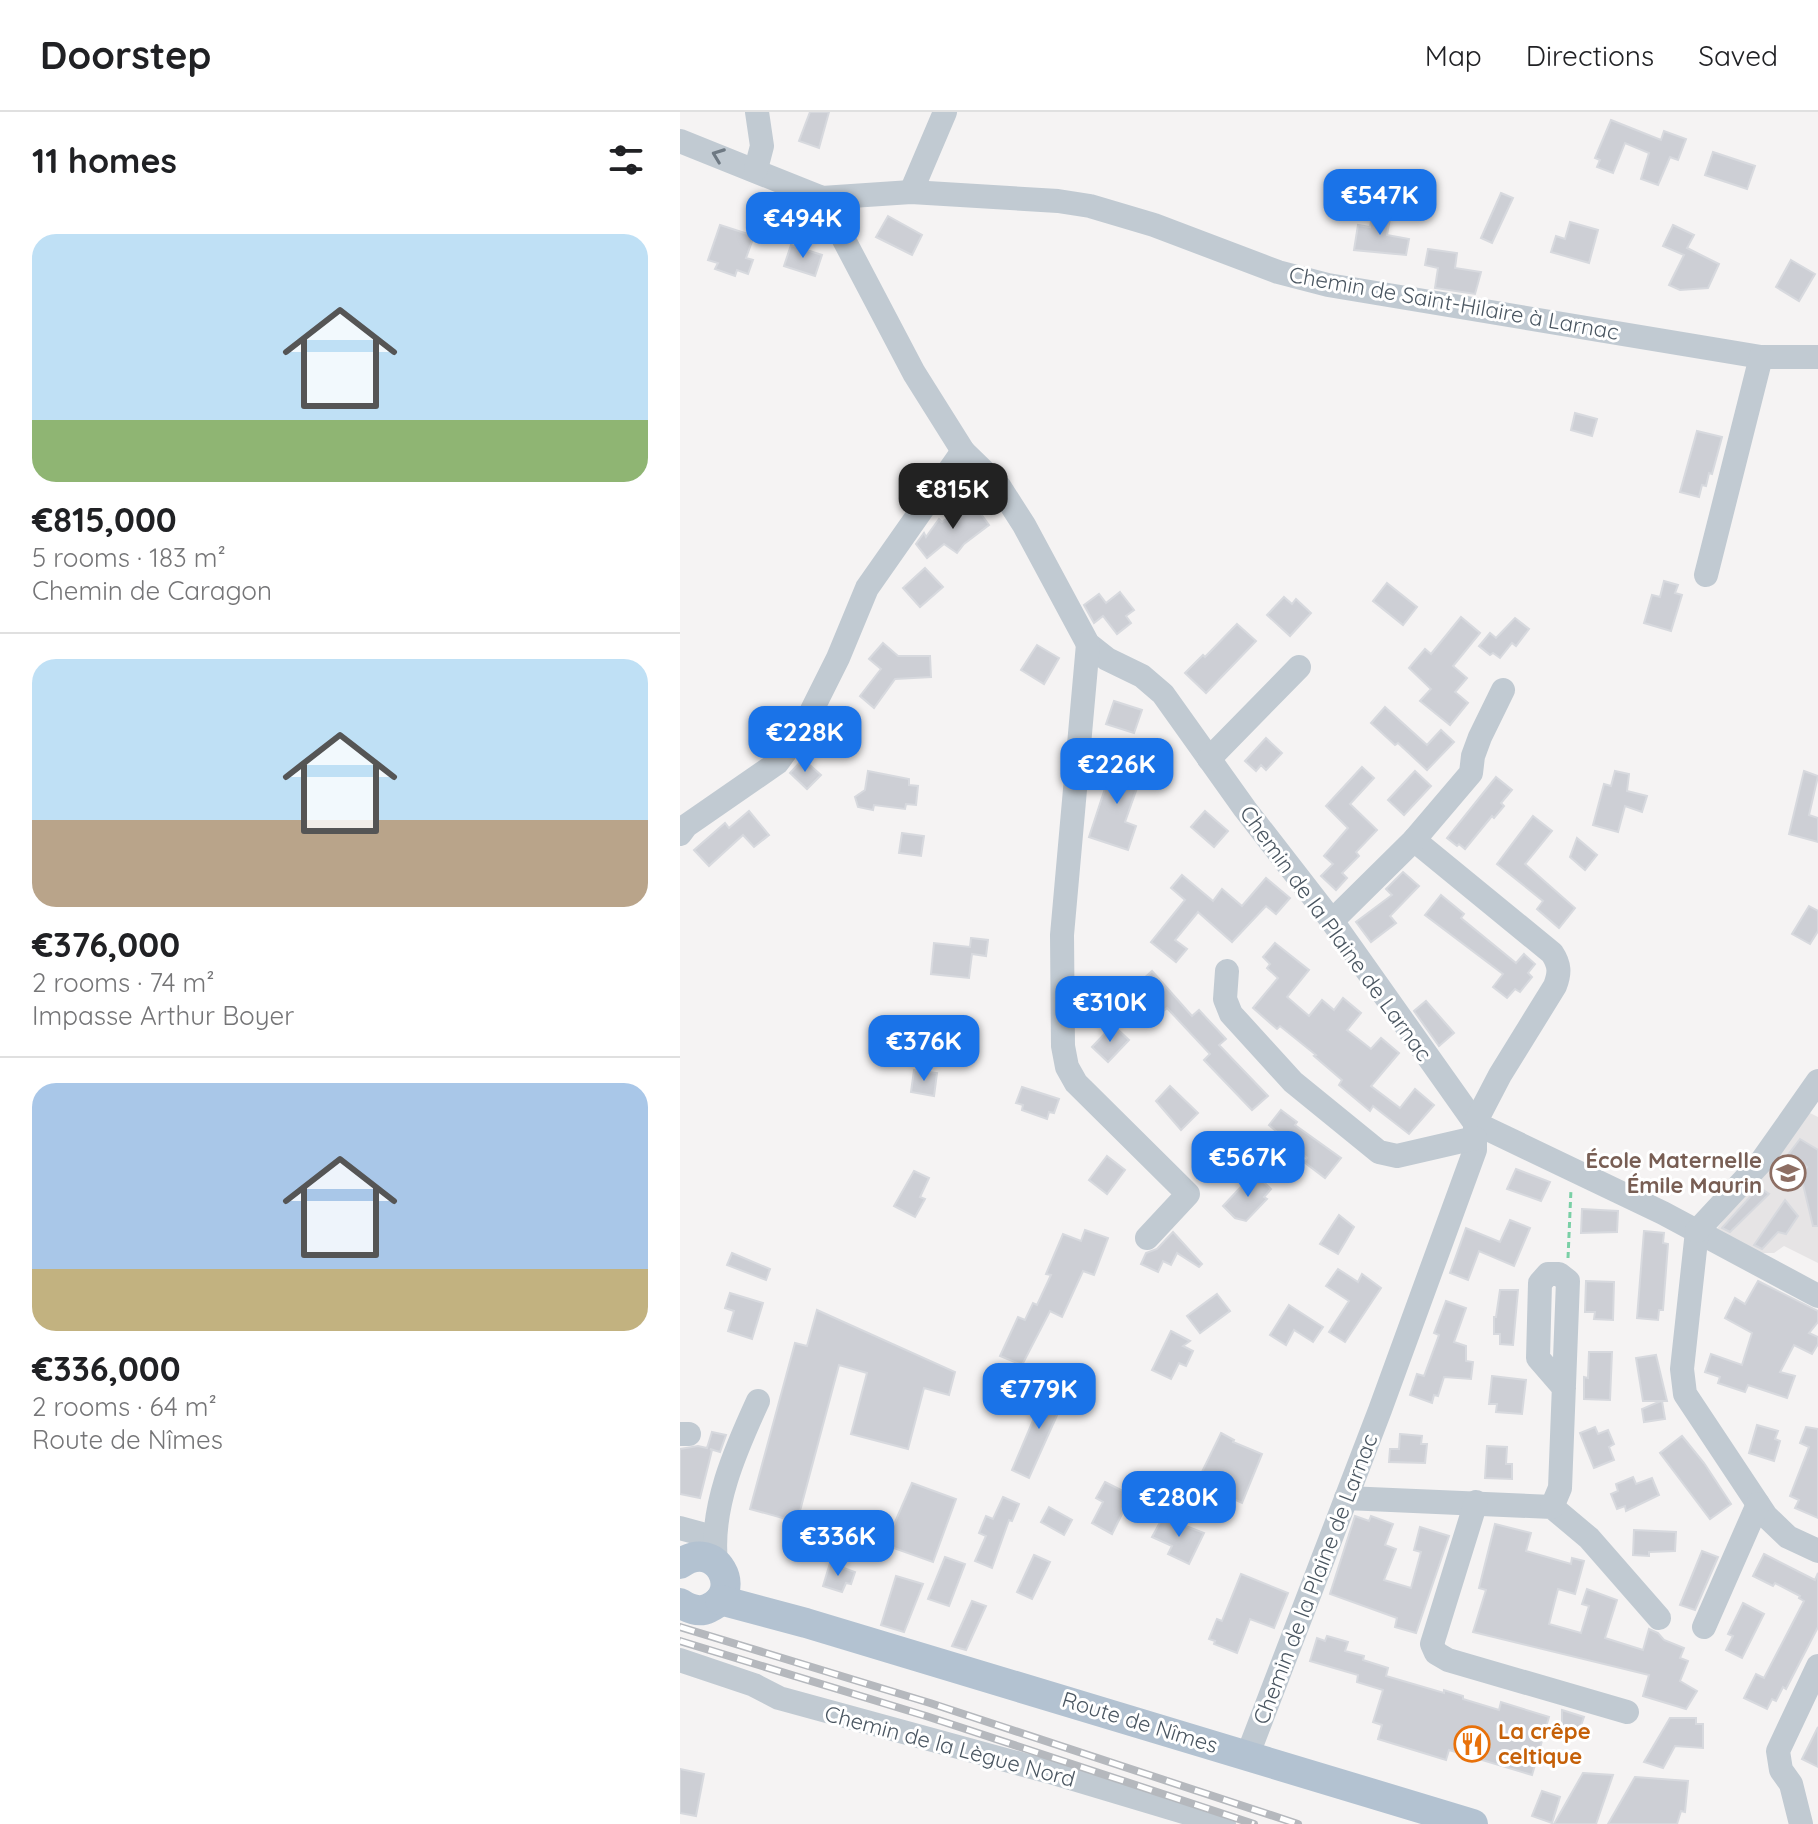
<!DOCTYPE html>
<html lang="en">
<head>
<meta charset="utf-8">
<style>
	:root { --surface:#fff; --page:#f6f6f6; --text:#202124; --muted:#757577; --line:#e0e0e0; --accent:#1a73e8 }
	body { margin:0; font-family:Quicksand,sans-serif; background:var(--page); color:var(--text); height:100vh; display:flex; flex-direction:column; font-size:30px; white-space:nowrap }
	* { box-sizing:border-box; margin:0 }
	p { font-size:26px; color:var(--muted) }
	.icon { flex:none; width:44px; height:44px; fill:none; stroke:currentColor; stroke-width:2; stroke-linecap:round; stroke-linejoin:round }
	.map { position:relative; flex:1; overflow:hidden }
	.panel { display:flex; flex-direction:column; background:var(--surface); width:680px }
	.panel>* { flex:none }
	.price { position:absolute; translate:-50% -68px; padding:0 18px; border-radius:16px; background:var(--accent); color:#fff; font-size:26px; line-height:52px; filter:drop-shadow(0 2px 4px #0008) }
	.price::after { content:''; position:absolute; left:50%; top:48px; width:24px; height:18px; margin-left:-12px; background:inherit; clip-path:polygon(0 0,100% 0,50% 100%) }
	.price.current { background:#222; color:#fff }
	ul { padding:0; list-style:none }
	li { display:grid; align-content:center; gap:16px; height:424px; padding:0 32px }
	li+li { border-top:2px solid var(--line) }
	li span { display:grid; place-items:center; height:248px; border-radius:24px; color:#555 }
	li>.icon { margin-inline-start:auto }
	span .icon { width:144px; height:144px; fill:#fffc; stroke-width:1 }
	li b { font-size:34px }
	h2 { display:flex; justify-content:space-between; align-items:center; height:96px; padding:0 32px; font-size:34px }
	header { display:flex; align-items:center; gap:48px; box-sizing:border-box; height:112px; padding:0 40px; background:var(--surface); border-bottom:2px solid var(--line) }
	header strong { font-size:38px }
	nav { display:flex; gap:44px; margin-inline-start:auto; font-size:28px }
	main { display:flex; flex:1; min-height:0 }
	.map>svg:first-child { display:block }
	.education { fill:#e6e4e5 }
	.building { fill:#cdcfd5; stroke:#d7d9de; stroke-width:2 }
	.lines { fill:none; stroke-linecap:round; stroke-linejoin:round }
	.path { stroke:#7ad0a6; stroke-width:3; stroke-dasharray:6 4; stroke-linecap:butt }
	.minor { stroke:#c1cad2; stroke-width:24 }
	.major { stroke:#b3c2d1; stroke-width:30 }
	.rail-casing { stroke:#b5b8bd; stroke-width:8 }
	.rail { stroke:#fff; stroke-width:5; stroke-dasharray:15; stroke-linecap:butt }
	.oneway { stroke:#6e7983 }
	.labels { text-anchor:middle; stroke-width:6; stroke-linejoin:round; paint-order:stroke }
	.street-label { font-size:22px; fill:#4a5661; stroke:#fff }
	.education-label { font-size:22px; font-weight:bold; fill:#785e54; stroke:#fff; text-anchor:end }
	.food-label { font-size:22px; font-weight:bold; fill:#c56008; stroke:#fff; text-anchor:start }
</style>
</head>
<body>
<header>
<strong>Doorstep</strong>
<nav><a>Map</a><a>Directions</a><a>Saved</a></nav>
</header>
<main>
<section class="panel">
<h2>11 homes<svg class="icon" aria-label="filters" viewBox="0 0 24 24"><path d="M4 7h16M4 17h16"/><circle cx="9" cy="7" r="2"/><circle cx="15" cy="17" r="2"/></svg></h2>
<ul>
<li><span style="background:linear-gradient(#bfe0f5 75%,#8fb573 0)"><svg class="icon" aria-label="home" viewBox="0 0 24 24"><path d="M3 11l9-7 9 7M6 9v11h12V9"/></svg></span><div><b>€815,000</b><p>5 rooms · 183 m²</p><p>Chemin de Caragon</p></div></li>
<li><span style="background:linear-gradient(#bfe0f5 65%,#b9a48a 0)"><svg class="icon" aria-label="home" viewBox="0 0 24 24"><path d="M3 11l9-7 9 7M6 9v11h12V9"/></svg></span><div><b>€376,000</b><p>2 rooms · 74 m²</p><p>Impasse Arthur Boyer</p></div></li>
<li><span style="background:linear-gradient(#a9c7e8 75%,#c2b280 0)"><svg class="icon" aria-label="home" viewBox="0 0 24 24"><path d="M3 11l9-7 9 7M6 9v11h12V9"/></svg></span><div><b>€336,000</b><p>2 rooms · 64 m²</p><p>Route de Nîmes</p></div></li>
</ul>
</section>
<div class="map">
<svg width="1138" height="1712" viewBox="0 0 1138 1712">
	<rect width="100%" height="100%" fill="#f5f3f3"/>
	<path class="education" d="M1124 998 1138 1005V1151L1104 1134 1094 1141H1077L1036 1118Z"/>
	<g class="building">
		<path d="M130 0H149L139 36 119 29Z"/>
		<path d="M931 8 981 28 984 19 1006 27 998 48 990 45 978 73 961 67 969 41 945 31 933 61 917 55 920 48 915 46Z"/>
		<path d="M1033 40 1075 54 1067 77 1025 63Z"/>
		<path d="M821 81 833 86 812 131 801 126Z"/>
		<path d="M693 98 711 101 707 123 729 127 726 143 674 138 678 113 690 115Z"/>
		<path d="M208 104 242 123 232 143 196 125Z"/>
		<path d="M890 110 918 118 909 151 871 140 876 124 885 127Z"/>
		<path d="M40 113 74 124 66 146 73 148 68 162 57 158 55 164 35 157 38 151 28 148Z"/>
		<path d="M993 113 1014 123 1007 136 1039 152 1028 176 1000 178 989 173 1004 143 983 134Z"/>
		<path d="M111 133 142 143 135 164 104 154Z"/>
		<path d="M748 137 777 141 775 156 801 160 795 182 755 176 758 156 745 153Z"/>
		<path d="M1111 148 1135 162 1119 189 1096 175Z"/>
		<path d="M895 301 917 307 912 324 891 318Z"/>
		<path d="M1017 319 1042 325 1032 362 1029 361 1026 374 1022 373 1019 385 1000 380Z"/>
		<path d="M286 392 294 401 298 398 309 413 284 432 277 441 264 432 247 446 236 432 244 421 246 425 259 407 262 410Z"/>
		<path d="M245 456 263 475 240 495 223 476Z"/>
		<path d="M984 469 998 473 995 481 1002 483 991 519 964 511 972 483 980 485Z"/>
		<path d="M707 471 737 495 723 513 693 489Z"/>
		<path d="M440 480 454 498 446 504 451 511 437 522 423 504 414 511 404 493 419 482 426 491Z"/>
		<path d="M604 485 612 492 616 487 631 501 610 524 587 503Z"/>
		<path d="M781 505 800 521 773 554 787 566 775 580 788 591 770 613 740 589 751 577 729 556 745 537 751 542Z"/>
		<path d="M835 506 849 517 836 534 832 531 820 546 813 541 810 543 799 534 810 521 816 526Z"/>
		<path d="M557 512 576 529 526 581 505 561 523 543 525 545Z"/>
		<path d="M203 531 218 544H250L251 565 215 567 194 596 180 584 201 557 189 547Z"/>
		<path d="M357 533 379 546 364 572 341 558Z"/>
		<path d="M434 589 462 598 454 621 426 612Z"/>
		<path d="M705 595 747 633 761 618 774 630 747 658 718 631 715 633 691 611Z"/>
		<path d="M586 626 602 641 586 658 581 653 576 659 565 649Z"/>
		<path d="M435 646 464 656 445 710 456 714 448 738 409 725Z"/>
		<path d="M123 647 141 663 127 677 110 661Z"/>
		<path d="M682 655 694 666 670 692 697 718 676 740 679 744 662 761 667 766 656 778 641 764 653 752 644 744 668 716 646 694Z"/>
		<path d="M188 659 229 667V673L238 674 236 693 226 692 225 697 194 693 193 698 178 695 175 685 185 678Z"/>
		<path d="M735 659 751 674 724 703 708 688Z"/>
		<path d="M935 659 949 662 947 679 967 684 962 700 945 694 938 720 913 713 924 672 931 674Z"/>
		<path d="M1124 659 1138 664 1129 703 1138 706V730L1109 722Z"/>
		<path d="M816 665 832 678 821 691 824 694 814 706 812 704 785 737 779 732 777 734 767 726Z"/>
		<path d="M69 699 89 723 74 735 63 723 29 754 14 738 45 711 49 716Z"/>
		<path d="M525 699 548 719 534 735 511 715Z"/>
		<path d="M853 704 872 719 845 752 895 796 879 816 857 797 863 789 817 752Z"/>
		<path d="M222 721 244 724 241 744 219 741Z"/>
		<path d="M897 726 917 743 905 758 890 745Z"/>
		<path d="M723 760 739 774 710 804 716 811 691 830 676 810 712 783 706 777Z"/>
		<path d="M502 763 533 789 542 777 562 794 586 766 610 786 596 802 586 794 552 830 518 800 495 828 507 837 496 850 471 830 505 788 491 776Z"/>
		<path d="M761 783 784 802 781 806 836 851 844 842 855 852 848 861 852 865 840 880 835 877 827 886 813 875 823 862 745 803Z"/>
		<path d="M1129 794 1138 799V819L1130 832 1112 822Z"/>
		<path d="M291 826 308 828 306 844 292 842 289 866 251 862 254 831 290 835Z"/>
		<path d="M595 831 629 858 607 885 629 904 642 888 654 898 663 886 681 901 667 918 691 937 701 926 719 941 691 974 720 996 735 977 754 993 729 1022 693 994 690 999 659 973 662 968 634 944 636 943 600 914 597 917 573 896 598 866 587 856 590 852 583 845Z"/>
		<path d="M472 859 512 904 519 898 546 927 539 933 588 984 572 998 524 948 530 942 487 896 474 907 449 880Z"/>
		<path d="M746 889 774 921 759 934 734 899Z"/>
		<path d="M433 913 449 928 428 950 412 935Z"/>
		<path d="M234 958 257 961 254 984 231 980Z"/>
		<path d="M490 974 518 1001 501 1018 476 989Z"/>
		<path d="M342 975 379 987 374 1001 369 1000 367 1007 342 998 343 993 336 991Z"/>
		<path d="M601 998 617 1010 615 1013 661 1046 645 1066 624 1050 627 1046 589 1013Z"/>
		<path d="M1120 1027 1138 1038V1114H1133L1121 1064 1127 1055 1122 1051 1116 1057 1104 1048Z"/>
		<path d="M427 1044 445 1058 427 1082 409 1068Z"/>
		<path d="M836 1057 870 1070 861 1089 827 1077Z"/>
		<path d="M234 1059 249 1066 240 1085 245 1087 235 1105 214 1094Z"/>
		<path d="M574 1061 591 1077 584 1085 587 1087 566 1109 555 1106 543 1094Z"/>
		<path d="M1079 1075 1089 1082 1050 1120 1042 1116Z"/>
		<path d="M1105 1088 1118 1104 1106 1122 1098 1120 1082 1137 1074 1133Z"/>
		<path d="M902 1097 938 1099 937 1120 901 1121Z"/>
		<path d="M659 1103 674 1115 658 1142 640 1132Z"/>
		<path d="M830 1108 850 1116 834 1154 799 1139 788 1168 770 1161 786 1116 820 1130Z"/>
		<path d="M405 1118 428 1126 414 1163 403 1159 382 1205 370 1199 342 1253 320 1244 338 1205 345 1208 353 1191 357 1193 371 1163 366 1162 383 1122 401 1129Z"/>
		<path d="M964 1119 984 1121 983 1131 988 1132 983 1198H979L978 1208 957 1206Z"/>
		<path d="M493 1120 522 1152 519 1155 497 1141 491 1153 483 1149 478 1160 461 1152 466 1141 477 1137Z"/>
		<path d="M52 1141 90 1157 86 1168 47 1153Z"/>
		<path d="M658 1157 678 1170 682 1162 701 1176 665 1230 649 1220 669 1189 646 1174Z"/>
		<path d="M906 1169 934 1170 933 1208 914 1207 915 1200H905Z"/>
		<path d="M1078 1169 1138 1199V1210L1129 1221 1138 1225V1232L1132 1242 1114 1233 1100 1260 1115 1264 1107 1286 1068 1273 1065 1280 1038 1271 1040 1265 1025 1260 1031 1242 1062 1253 1072 1221 1045 1206 1055 1186 1065 1192Z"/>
		<path d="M820 1178H838L833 1233 820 1232V1222H814V1205H816Z"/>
		<path d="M50 1181 83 1191 72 1227 48 1219 54 1199 45 1196Z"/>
		<path d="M537 1182 550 1199 520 1221 507 1204Z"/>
		<path d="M766 1189 786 1196 774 1230 786 1234V1249L793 1250 791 1267 764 1265 758 1284 754 1283 752 1291 730 1283 737 1262 744 1264 759 1223 754 1221Z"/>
		<path d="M609 1193 643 1215 633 1230 614 1218 606 1233 590 1223Z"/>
		<path d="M137 1198 275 1260 269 1283 244 1276 228 1337 171 1322 187 1261 159 1253 117 1410 70 1397 115 1231 127 1234Z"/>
		<path d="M491 1219 510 1229 503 1234 513 1239 506 1254 499 1251 491 1267 472 1258Z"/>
		<path d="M909 1240H932L930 1288 904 1287V1265L908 1266Z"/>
		<path d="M976 1243 987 1289H982L985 1307 964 1310 962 1297 981 1289H963L956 1246Z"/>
		<path d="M812 1264 846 1268 842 1302 816 1300 817 1292H809Z"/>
		<path d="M368 1273 387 1281 349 1366 332 1358Z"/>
		<path d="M1077 1313 1098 1319 1095 1327 1100 1329 1094 1349 1069 1341Z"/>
		<path d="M915 1315 918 1322 928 1318 934 1332 929 1335 934 1348 914 1356 900 1321Z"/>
		<path d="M1126 1315 1138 1317V1406L1115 1396 1119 1388 1110 1384 1129 1335 1120 1331Z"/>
		<path d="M32 1320 46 1323 40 1340 30 1337 32 1338 20 1386 0 1382V1337L18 1334 27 1336Z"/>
		<path d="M541 1321 554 1328 553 1330 582 1342 562 1391 517 1370Z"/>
		<path d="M720 1322 742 1324 741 1332H747L745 1351 709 1350 710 1337H719Z"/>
		<path d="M1002 1324 1024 1351 1051 1392 1030 1407 980 1341Z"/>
		<path d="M807 1334 827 1335 826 1352H832V1367L805 1366Z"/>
		<path d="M953 1365 956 1372 972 1366 979 1383 946 1399 945 1394 937 1397 931 1382 938 1379 936 1372Z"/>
		<path d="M425 1370 447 1381 446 1384 450 1386 432 1422 412 1411 423 1390 416 1386Z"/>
		<path d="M232 1371 276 1387 253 1450 205 1433Z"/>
		<path d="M323 1385 339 1392 332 1409 329 1408 312 1456 295 1449 306 1424 299 1421 306 1404 313 1407Z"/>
		<path d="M369 1395 392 1408 384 1423 361 1410Z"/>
		<path d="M675 1404 689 1409 691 1404 713 1412 705 1433 716 1437 704 1468 731 1476 741 1440 734 1438 740 1415 769 1424 736 1521 715 1515 717 1506 650 1482Z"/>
		<path d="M483 1405 524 1421 509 1452 488 1442 492 1434 472 1425Z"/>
		<path d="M815 1412 851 1421 846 1439 891 1452 892 1446 904 1449 895 1482 878 1477 869 1512 901 1521 909 1494 902 1492 907 1477 937 1488 925 1526 963 1538 969 1517 978 1521 984 1528 1004 1536 1000 1546 1008 1549 1000 1569 1017 1579 1006 1597 963 1584 969 1563 793 1520 806 1478 799 1476Z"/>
		<path d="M954 1418 996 1420 995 1439 969 1440V1444L953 1443Z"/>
		<path d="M1022 1439 1038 1445 1015 1498 1000 1493Z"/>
		<path d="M1084 1442 1135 1468 1138 1461V1515L1106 1577 1103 1575 1096 1589 1092 1587 1087 1597 1064 1586 1076 1562 1084 1566 1124 1489 1119 1486 1120 1484 1095 1471 1093 1474 1073 1464Z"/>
		<path d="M354 1443 370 1450 352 1487 337 1480Z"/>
		<path d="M265 1445 285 1452 269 1494 248 1487Z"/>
		<path d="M150 1451 175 1460 171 1472 166 1471 162 1480 143 1474Z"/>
		<path d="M561 1462 608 1481 594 1516 570 1507 557 1541 534 1532 535 1529 529 1527 537 1507 542 1509Z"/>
		<path d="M216 1464 243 1472 224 1520 201 1513Z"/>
		<path d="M292 1489 306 1494 286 1538 272 1534Z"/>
		<path d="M1063 1491 1084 1502 1062 1546 1046 1538 1053 1524 1048 1522Z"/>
		<path d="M647 1524 668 1530 665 1539 684 1544 683 1548 708 1556 706 1564 764 1581V1578L783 1584V1587L819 1598 821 1590 869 1605 852 1663 769 1638 766 1648 698 1627 702 1613 693 1610 703 1578 677 1570 678 1563 630 1549 637 1526 645 1529Z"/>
		<path d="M882 1598 904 1605 898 1622 882 1619Z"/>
		<path d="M990 1606H1016V1612H1023V1636L995 1634 983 1656 964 1650Z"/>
		<path d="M1138 1615V1655L1122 1647Z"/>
		<path d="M0 1657 24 1662 16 1704 0 1701Z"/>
		<path d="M903 1661 933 1663 916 1712H874Z"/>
		<path d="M955 1665 1008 1669 1005 1700 1001 1699 997 1712H928Z"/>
		<path d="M862 1679 880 1685 872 1711 852 1704Z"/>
	</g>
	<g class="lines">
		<path class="path" d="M888 1146 891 1077"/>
		<g class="minor">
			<path d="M0 29 142 86 231 80 378 89 410 94 474 113 598 160 648 173 1081 245H1138"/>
			<path d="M76 57 82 34 77 0"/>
			<path d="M231 80 265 0"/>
			<path d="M142 86 234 261 283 339 319 374 344 413 408 532 427 547 462 564 483 582 565 697 652 809 795 1011V1038L700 1298 568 1642"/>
			<path d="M1026 463 1081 245"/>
			<path d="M408 532 382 823 383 934 387 955 396 971 508 1082 467 1126"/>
			<path d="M529 647 619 555"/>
			<path d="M0 722 6 714 97 651 123 616 158 546 187 476 283 339"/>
			<path d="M734 728 872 841C880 853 880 861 875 874L820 963 795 1011 983 1101 1138 1184"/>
			<path d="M652 809 734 728 791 661 793 644 800 625 823 578"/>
			<path d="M547 859 545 887 551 902 613 970 699 1040 717 1044 795 1026"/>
			<path d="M1017 1119 1002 1257 1005 1282 1086 1404 1108 1425 1138 1439"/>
			<path d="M1017 1119 1081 1050 1138 969"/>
			<path d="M0 1322H9"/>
			<path d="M666 1386 872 1395 909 1426 979 1506"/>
			<path d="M796 1390 752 1532 756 1541 768 1548 947 1600"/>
			<path d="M872 1395 880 1376 888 1169 879 1162H868L860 1171 858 1246 884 1276"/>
			<path d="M0 1416 33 1425"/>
			<path d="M36 1450C30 1396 55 1339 78 1289"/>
			<path d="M1024 1515 1078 1392"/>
			<path d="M0 1548 74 1573 99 1586 377 1662 544 1712"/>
			<path d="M1121 1712 1111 1672 1101 1658 1098 1639 1138 1554"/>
		</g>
		<g class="major">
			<path d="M0 1452C36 1425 65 1480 29 1496 19 1501 9 1497 0 1491"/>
			<path d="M40 1488 126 1511 793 1712"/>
		</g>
		<defs>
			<g id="rail">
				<path d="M0 1515 250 1591 618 1712"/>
				<path d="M0 1529 246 1604 574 1712"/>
			</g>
		</defs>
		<use href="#rail" class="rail-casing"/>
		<use href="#rail" class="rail"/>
	</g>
	<defs><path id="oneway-chevron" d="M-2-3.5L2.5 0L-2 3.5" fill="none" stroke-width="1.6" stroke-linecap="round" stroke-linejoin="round" transform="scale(2)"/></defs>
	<use class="oneway" href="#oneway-chevron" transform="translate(38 43) rotate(-159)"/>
	<defs>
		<symbol id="school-ring" viewBox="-11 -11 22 22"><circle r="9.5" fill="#fff" stroke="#8d6e63" stroke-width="1.5"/><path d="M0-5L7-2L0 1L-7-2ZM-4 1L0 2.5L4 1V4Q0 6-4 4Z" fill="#8d6e63"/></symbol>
		<symbol id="restaurant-ring" viewBox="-11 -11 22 22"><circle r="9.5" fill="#fff" stroke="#e8710a" stroke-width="1.5"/><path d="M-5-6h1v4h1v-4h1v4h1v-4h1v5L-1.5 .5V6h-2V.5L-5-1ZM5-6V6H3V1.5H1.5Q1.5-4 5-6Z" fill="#e8710a"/></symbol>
	</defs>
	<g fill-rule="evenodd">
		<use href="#school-ring" x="1088" y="1041" width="40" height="40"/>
		<use href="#restaurant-ring" x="772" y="1612" width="40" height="40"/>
	</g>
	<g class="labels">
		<g class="street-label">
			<text transform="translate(774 191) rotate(10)" y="8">Chemin de Saint-Hilaire à Larnac</text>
			<text transform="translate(656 821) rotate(54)" y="8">Chemin de la Plaine de Larnac</text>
			<text transform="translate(635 1467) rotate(-69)" y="8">Chemin de la Plaine de Larnac</text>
			<text transform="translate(460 1610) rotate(17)" y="8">Route de Nîmes</text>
			<text transform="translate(270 1634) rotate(15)" y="8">Chemin de la Lègue Nord</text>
		</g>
		<g class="education-label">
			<text x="1082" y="1056">École Maternelle<tspan x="1082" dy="25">Émile Maurin</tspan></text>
		</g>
		<g class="food-label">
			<text x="818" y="1627">La crêpe<tspan x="818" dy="25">celtique</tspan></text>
		</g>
	</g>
</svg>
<b class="price" style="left:700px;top:125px">€547K</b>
<b class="price" style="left:123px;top:148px">€494K</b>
<b class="price current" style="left:273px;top:419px">€815K</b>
<b class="price" style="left:125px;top:662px">€228K</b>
<b class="price" style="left:437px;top:694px">€226K</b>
<b class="price" style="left:430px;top:932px">€310K</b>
<b class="price" style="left:244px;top:971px">€376K</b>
<b class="price" style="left:568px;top:1087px">€567K</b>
<b class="price" style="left:359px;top:1319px">€779K</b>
<b class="price" style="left:499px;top:1427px">€280K</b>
<b class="price" style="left:158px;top:1466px">€336K</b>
</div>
</main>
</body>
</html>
